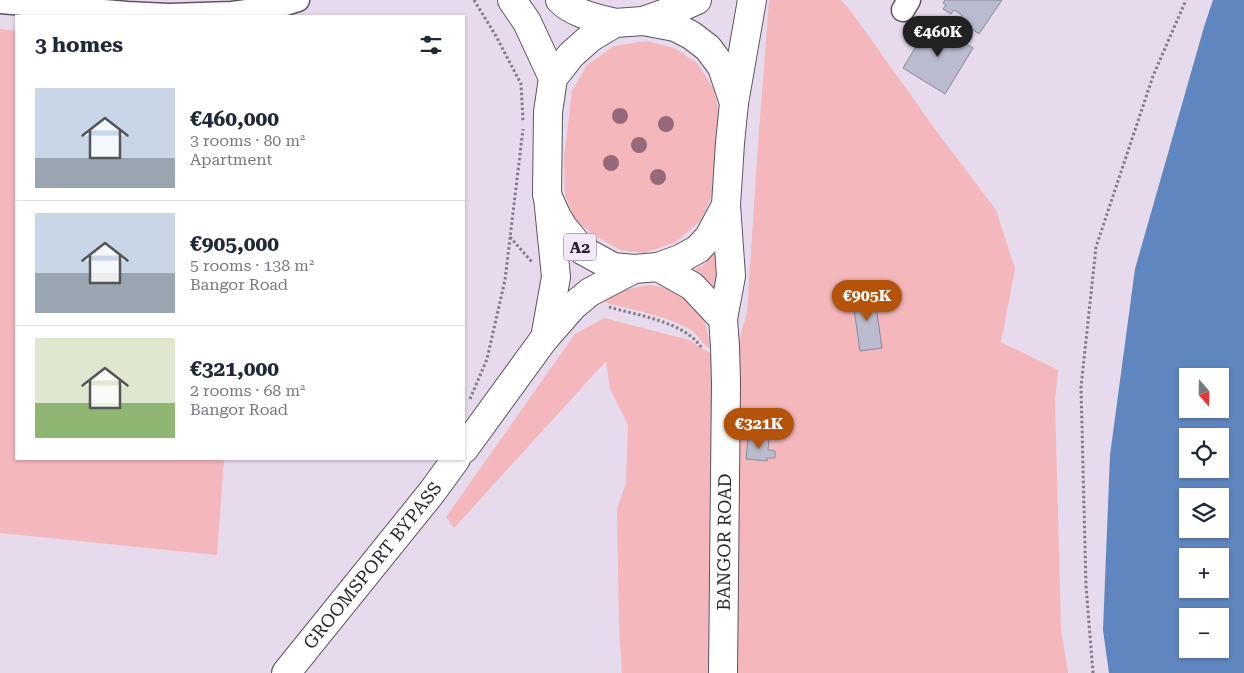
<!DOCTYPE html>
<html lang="en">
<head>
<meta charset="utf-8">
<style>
	:root { --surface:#fff; --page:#f2f2f3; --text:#1f2937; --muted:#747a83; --line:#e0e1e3; --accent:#b45309 }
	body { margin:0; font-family:"Roboto Serif",serif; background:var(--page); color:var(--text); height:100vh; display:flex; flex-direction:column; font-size:19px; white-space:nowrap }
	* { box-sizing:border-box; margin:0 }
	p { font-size:16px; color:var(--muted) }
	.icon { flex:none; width:28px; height:28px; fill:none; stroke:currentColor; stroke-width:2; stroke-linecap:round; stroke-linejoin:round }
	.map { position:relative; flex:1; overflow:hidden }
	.drawer { position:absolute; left:15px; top:15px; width:450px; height:445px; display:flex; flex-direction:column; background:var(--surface); border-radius:0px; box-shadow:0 1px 4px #0004 }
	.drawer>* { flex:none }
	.needle { width:32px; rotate:160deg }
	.fabs { position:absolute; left:1179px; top:368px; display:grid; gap:10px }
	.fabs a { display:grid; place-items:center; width:50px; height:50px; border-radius:0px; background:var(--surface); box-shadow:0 1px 4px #0004; font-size:25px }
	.price { position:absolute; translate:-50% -42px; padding:0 11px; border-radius:18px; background:var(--accent); color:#fff; font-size:16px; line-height:32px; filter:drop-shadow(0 1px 2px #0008) }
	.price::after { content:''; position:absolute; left:50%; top:30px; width:15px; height:11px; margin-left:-8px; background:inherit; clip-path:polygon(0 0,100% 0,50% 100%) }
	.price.selected { background:#222; color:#fff }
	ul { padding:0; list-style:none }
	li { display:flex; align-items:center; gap:15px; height:125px; padding:0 20px }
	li+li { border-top:1px solid var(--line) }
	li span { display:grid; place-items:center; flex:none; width:140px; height:100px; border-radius:0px; color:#555 }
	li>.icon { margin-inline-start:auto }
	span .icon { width:60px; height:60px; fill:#fffc; stroke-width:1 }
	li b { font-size:21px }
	h2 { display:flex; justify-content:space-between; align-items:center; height:60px; padding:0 20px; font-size:21px }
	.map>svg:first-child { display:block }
	.green { fill:#f4b7bb }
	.water { fill:#5f86be; fill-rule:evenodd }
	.building { fill:#bbbbcf; stroke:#89899c }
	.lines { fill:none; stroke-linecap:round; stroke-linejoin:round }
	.minor-casing { stroke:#5e5362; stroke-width:25 }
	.major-casing { stroke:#5e5362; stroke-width:30 }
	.highway-casing { stroke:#5e5362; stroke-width:30 }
	.path { stroke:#837b87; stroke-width:3; stroke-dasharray:2.5 2.5; stroke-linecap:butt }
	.minor { stroke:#fff; stroke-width:22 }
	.major { stroke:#fff; stroke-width:28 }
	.highway { stroke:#fff; stroke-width:28 }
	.tree { fill:#966a7a }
	.labels { text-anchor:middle; stroke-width:4; stroke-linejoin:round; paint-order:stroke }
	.shield { fill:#f4e7f9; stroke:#675f6a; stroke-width:1 }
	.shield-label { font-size:16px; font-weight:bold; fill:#2a252c }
	.street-label { font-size:18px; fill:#2a252c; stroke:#f4e7f9 }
</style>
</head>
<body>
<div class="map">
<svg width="1244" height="673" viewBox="0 0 1244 673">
	<rect width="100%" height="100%" fill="#e6daec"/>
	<g class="green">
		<path d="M769 0H841L850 10 940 136 996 210 1015 269 1001 342 1058 370 1055 400 1061 629 1068 673H622L619 626 617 509 626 483 628 425 610 389 606 361 454 528 446 517 575 334 604 318 689 340 732 367 747 312 758 145Z"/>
		<path d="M0 29 16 31V459H224L217 555 0 533Z"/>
		<path d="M647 41 674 48 697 63 714 89 720 117 713 193 701 220 676 242 644 253 621 250 595 236 575 220 565 195 564 157 572 91 587 65 614 46Z"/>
		<path d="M713 254 722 256 713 298 692 271 705 264Z"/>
		<path d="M649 285 668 288 690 301 704 319 711 349C702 345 699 335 691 330 667 316 638 311 610 304L601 300 624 290Z"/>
	</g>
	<path class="water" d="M1213 0H1244V673H1109L1103 630 1110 455 1135 269 1204 27ZM1188 376H1220V409H1188ZM1188 436H1220V469H1188ZM1188 496H1220V529H1188ZM1188 556H1220V589H1188ZM1188 616H1220V649H1188Z"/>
	<g class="building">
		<path d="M945 0H1002L979 34 959 20 962 15 954 10 951 14 943 9 946 5 943 3Z"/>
		<path d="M930 23 973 48 945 94 903 68Z"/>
		<path d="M874 292 882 348 860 351 852 295Z"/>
		<path d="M748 438 769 439 768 450 775 451V458H767V461L746 459Z"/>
	</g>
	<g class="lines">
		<defs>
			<g id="minor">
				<path d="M0 2 127 13 169 15 232 13 276 7 298 0"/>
				<path d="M903 10 909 0"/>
			</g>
			<g id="major">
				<path d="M643 21 677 9 697 0"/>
				<path d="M734 103 752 0"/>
				<path d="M658 267 692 286 723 319"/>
				<path d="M545 338 556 277 548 197"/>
				<path d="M464 449 544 339 573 306 590 292 634 269"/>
				<path id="s1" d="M286 673 432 492 456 459"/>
				<path id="s2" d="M723 673 726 383 725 346 723 319 731 276 726 205"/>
			</g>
			<g id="highway">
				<path d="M512 0 527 22 553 78"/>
				<path d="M560 0C574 14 596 18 615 23"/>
				<path d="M643 21 675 27 691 35 708 48 722 67 734 103 730 143 726 205 709 237 698 249 680 259 658 267 634 269 613 267 582 250 563 227 557 217 547 195 548 112 553 78 571 55 590 38 615 23Z"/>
			</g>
		</defs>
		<use href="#minor" class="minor-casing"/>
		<use href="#major" class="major-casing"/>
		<use href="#highway" class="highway-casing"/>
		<g class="path">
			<path d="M474 0 496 36 521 84 523 121"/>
			<path d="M510 237 532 262"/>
			<path d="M609 307C639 316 683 321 702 348"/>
			<path d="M470 399 487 359 505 280 523 129"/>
			<path d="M1093 673 1086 586 1081 387 1096 247 1153 76 1186 0"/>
		</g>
		<use href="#minor" class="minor"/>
		<use href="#major" class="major"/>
		<use href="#highway" class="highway"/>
	</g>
	<g class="tree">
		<circle cx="620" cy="116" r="8"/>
		<circle cx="666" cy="124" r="8"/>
		<circle cx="639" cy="145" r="8"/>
		<circle cx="611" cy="163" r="8"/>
		<circle cx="658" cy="177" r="8"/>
	</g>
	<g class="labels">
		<rect class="shield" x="564" y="233.5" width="32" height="27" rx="4"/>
		<g class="shield-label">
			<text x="580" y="253">A2</text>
		</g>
		<g class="street-label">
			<text dy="6" stroke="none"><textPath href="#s2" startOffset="131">BANGOR ROAD</textPath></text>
			<text dy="6" stroke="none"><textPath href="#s1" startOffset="138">GROOMSPORT BYPASS</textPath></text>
		</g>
	</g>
</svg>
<div class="fabs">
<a><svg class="needle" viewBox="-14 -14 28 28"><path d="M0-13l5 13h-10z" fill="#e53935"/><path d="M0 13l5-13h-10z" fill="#747a83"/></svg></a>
<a><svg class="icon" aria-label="locate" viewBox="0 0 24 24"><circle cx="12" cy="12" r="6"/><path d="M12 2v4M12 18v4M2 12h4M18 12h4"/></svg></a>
<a><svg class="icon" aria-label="layers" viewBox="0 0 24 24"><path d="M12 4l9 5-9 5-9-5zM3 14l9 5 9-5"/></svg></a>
<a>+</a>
<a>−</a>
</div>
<b class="price selected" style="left:938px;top:58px">€460K</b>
<b class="price" style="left:867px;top:322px">€905K</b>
<b class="price" style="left:759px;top:450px">€321K</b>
<section class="drawer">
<h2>3 homes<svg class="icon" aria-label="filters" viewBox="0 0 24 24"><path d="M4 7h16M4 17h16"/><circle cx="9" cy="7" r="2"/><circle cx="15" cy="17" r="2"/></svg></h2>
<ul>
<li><span style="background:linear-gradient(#c9d6e8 70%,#9aa5b1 0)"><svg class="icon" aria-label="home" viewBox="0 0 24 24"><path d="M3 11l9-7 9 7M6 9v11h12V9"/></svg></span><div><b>€460,000</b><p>3 rooms · 80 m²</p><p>Apartment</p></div></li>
<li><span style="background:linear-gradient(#c9d6e8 60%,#9aa5b1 0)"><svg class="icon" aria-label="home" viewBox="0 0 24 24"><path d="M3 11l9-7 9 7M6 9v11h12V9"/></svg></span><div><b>€905,000</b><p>5 rooms · 138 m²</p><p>Bangor Road</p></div></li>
<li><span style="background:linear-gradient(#dfe7d0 65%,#8fb573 0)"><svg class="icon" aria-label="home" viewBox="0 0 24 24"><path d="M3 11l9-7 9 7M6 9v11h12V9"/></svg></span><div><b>€321,000</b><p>2 rooms · 68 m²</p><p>Bangor Road</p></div></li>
</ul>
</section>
</div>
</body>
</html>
